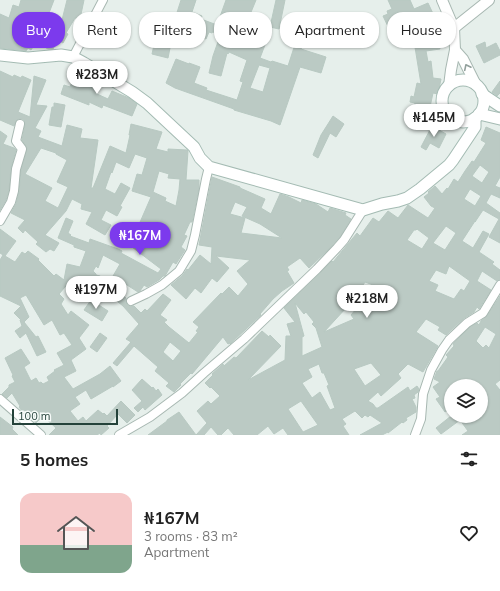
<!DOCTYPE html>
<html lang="en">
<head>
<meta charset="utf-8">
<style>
	:root { --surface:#fff; --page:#f2f2f2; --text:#222; --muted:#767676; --line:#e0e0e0; --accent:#7c3aed }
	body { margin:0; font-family:Mulish,sans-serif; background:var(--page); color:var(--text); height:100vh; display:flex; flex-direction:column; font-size:15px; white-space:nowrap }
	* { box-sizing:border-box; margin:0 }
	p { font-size:13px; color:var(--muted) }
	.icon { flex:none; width:22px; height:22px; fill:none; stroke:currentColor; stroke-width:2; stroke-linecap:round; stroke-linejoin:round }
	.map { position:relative; height:435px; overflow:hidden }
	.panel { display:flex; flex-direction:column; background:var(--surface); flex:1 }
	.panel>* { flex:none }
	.banner { position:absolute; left:12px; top:12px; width:476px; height:36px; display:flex; gap:8px }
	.buttons { position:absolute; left:444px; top:379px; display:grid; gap:8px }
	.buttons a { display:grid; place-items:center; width:44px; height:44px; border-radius:50%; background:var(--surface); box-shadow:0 1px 3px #0004; font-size:20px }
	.scale { position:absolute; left:12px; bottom:10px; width:106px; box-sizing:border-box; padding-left:4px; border:2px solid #24423a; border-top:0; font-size:11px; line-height:14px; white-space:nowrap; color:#24423a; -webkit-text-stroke:3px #f7fbf9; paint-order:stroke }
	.price { position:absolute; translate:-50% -34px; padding:0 9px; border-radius:14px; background:#fff; color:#222; font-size:13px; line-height:26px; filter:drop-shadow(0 1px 2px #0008) }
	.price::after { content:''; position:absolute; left:50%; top:24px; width:12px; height:9px; margin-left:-6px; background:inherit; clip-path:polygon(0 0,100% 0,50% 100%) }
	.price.current { background:var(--accent); color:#fff }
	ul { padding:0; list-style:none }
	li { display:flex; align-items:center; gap:12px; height:100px; padding:0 20px }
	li+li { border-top:1px solid var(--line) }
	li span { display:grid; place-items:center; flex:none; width:112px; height:80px; border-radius:12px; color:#555 }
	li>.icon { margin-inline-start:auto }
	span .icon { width:48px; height:48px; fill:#fffc; stroke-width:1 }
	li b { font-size:17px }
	h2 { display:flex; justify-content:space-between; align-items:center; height:48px; padding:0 20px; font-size:17px }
	.chip { padding:0 14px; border-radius:16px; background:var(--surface); box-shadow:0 1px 3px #0004; font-size:14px; line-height:36px }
	.chip.current { background:var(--accent); color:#fff }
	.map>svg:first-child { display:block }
	.building { fill:#bbcac4; stroke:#b8c9c2; fill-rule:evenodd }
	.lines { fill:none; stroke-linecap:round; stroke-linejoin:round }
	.minor-casing { stroke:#a8b8b2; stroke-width:10 }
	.tertiary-casing { stroke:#a8b8b2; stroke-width:12 }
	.secondary-casing { stroke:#a4bbb3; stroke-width:13 }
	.minor { stroke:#fff; stroke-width:8 }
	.tertiary { stroke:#fff; stroke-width:10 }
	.secondary { stroke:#fff; stroke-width:11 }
	.oneway { stroke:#92a09c }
</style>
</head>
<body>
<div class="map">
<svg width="500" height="435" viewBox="0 0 500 435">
	<rect width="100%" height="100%" fill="#e6efeb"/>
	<g class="building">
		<path d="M21 0H54L49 13 62 20 67 0H84L80 19 75 18 66 33 68 34 63 43 58 40 53 49H48L36 42 31 50 28 48 26 51 0 48V14L9 18 13 5 19 7Z"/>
		<path d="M181 0H196L192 12 202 16 201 19 217 25 226 0H256L247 22 238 20 235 30 232 28 228 39 240 43 244 31 255 35 256 33 268 37 260 58 271 62 272 61 288 66 300 29 307 31 301 49 326 57 321 73 300 67 280 125 271 121 234 110V109L175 88 166 83 176 59 189 64V63L200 67 194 83 207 88 206 90 237 100 243 82 240 81 247 60 229 52 228 54 227 53 221 76 209 73 213 56 220 36 218 35V33L212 32V33L209 32 206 39 172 28ZM259 65 270 68 263 92 250 88Z"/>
		<path d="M276 0H285L279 29 270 27Z"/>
		<path d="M388 0H410L414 9 428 3 437 22 421 25 424 38 438 36 440 49 426 51 428 62 431 61 433 78 441 79 438 94 433 93 430 107H427L426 113 413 111 415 103 410 102 411 96 414 97 417 83 421 84 412 29 393 37 383 16 388 14 387 11 392 9Z"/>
		<path d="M485 42 486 48 496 43 500 51V55L484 63 476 46Z"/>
		<path d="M154 45 170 48 168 58 152 54Z"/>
		<path d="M0 71 13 77 14 75 21 78 22 76 31 80 18 112 30 117 34 76 46 80 36 105 47 106 35 128 41 131 38 137 62 146 67 125 82 129 80 138 98 140 91 188H93L110 146 126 153 130 135H129L131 124 162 132 156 149 168 152V149L187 150 188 151 186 180H199V188L192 222H190L184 235 187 236 181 247 185 250 176 264 173 262 165 276H163L159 280 147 287 144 285 140 291 138 292 113 276 120 264 103 255 98 268 96 266 93 271 96 274V275L100 276 126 298V301L128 305 131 306H134L141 313 145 309 147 311 163 294 171 300 160 315 167 320 164 322 169 327 189 343 198 332 196 331 199 327 193 322 221 293 222 294 229 287 238 296 248 284 237 271 250 260 216 256 229 268 217 282 212 278 201 293 195 288 186 299 171 285 183 275 187 269 188 270 200 255 211 264 212 247 199 245 212 177 240 187V188L265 199 261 208 271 214 280 194 289 197 301 203 302 200 316 204 328 212 330 208 346 213 345 215 351 219 340 237 328 250 309 268 300 258 287 267 289 270 287 271 294 283 282 291 273 299 260 314 261 315 230 344V343L228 344 223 337 192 374 191 373 180 384 181 385 174 392 166 386 169 383 155 371 158 367 134 346 117 366 113 363 131 342 126 339 139 324 123 306 107 293 94 289 91 297 82 294 86 283 71 280 59 294 64 299 61 304 68 315 71 311 89 325 79 338 86 349 71 360 76 371 64 377 73 389 100 374 110 366 121 381 113 387V386L91 399 86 390 75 397 80 404 70 411 78 421 83 417 86 421 98 410 103 414 104 413 107 416 121 401 135 415 127 423 118 414 107 426 109 428 101 435 100 433 97 435H49L56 428 43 416 36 423 22 411 19 407 20 406 12 393 7 398 2 394 9 387V385L15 382 12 376 13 375 5 358 21 349 30 363 24 367 31 381 36 378 39 383 41 382 43 384 49 381 47 377 55 371 54 370 64 365 57 353 72 345 64 333 60 335 52 320 44 325 26 295 20 298 29 317 24 322 36 337 38 336 46 352 37 356 26 333 20 338 15 331 22 326 20 320H21L14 313 21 306 0 296V260L3 255 0 253V229L16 241 5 256 15 262 22 252 25 254 28 251 39 259 38 260 54 276 56 274 64 280 67 264 80 267 86 251 74 247V245L58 238 66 218 73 221 68 233 71 235 70 236 89 243 90 239 118 249 122 251 121 253 158 273 161 269 128 244 134 236 151 197 132 191 137 174 142 175 147 158 135 154 129 168 116 162 112 173 111 172 105 189 115 194 121 183 130 188 120 206 122 207 117 216 106 210 101 220 111 225 105 235 86 224 92 212 81 209 82 204 72 199 66 211 45 235 59 243 54 251 50 249 46 252 36 244 38 242 25 230 23 233 18 228 25 220 11 213 16 204 19 192 21 170 27 148 22 140 25 125 24 120 22 119H18L16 121 14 126 0 120ZM41 148 56 153V154L67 160 57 182 68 187 58 208 45 201 52 188 25 174ZM159 171 169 174 168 178 180 179 179 190 176 206 165 201 166 198 153 192ZM235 202 247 207 242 216 260 224 282 238 241 233 245 218 230 214ZM170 342 181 351 173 361 163 352Z"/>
		<path d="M76 72 92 81 101 83 97 94 108 99 112 91 129 98 137 104 132 116 103 105 102 108 89 102V105L61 94 64 85 70 87Z"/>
		<path d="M500 81V93L497 96 492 92Z"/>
		<path d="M54 103 65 105 61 127 49 125 52 107H54Z"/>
		<path d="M333 116 344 124 336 137 330 133 318 158 313 155 321 135Z"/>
		<path d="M432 126 446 134 439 148 430 143 426 150 421 147Z"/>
		<path d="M486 127 500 133V177L495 186 500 188V198L491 194 486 203 500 213V243L489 237 499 219 483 210 475 222V221L462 241 473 248 483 231 489 234 479 252 494 262 492 264 500 270V280L497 281 482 271 477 281 491 290 479 309 477 307 474 312 463 319 446 335 438 330 440 327 426 319 416 332 438 346 423 372 408 364 398 374 401 378 381 396 378 392 368 401 373 404 376 408H378L408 387 410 391 417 386 419 389 418 392 414 395 415 398 412 399 416 407V412L406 418 407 420 403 423 402 422 388 433V432L382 435H360L382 423 370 415 368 417 365 415 362 418 355 411 342 419 346 424 343 426 349 435H288L283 428 274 434 268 426 257 435H234L228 428 221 435H218L211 427 204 435H196L207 423 197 411 208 401 211 404 220 396 211 387 210 388 205 383 213 375 212 374 223 364 224 366 234 357 236 358 262 331 269 337 270 335 281 346 248 380 285 360 286 336H291L287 324 295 322 284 308 332 261 333 262 357 233 360 236 373 218 379 222 388 211 398 218 408 205 428 218 435 208 431 206 424 197 429 193 428 192 435 186 442 194 447 188 448 189 454 179 458 182 465 171 472 161 474 162 486 143 481 140ZM480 165 489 172 482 183 472 176ZM470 189 481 196 475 206 464 199ZM446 226 456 233 445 250 433 243ZM417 229 429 238 422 249 407 240 414 230H416ZM449 266 470 281 464 291 461 289 454 299 435 291 438 285 429 281 436 270 446 274ZM365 282 376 286 351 315 354 319 324 332 346 308 347 310ZM295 303 304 314 306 312 314 322 312 324 316 328 322 347 302 356V337L304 336ZM371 363 381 375 365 386 354 369ZM319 364 322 373H324L329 385 327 386 335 408 330 410 320 392 312 398 302 383 312 377 308 369ZM301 401 318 425 303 432 288 409Z"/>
		<path d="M0 131 7 136 3 144 14 148 16 150 11 168 9 190 6 200 0 210Z"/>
		<path d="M500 296V380L495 384 500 390V435H462L468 431 460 420 441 434 436 428 451 416H481V386H476L475 384 473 386H451V408L445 412 436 399 440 397 433 387 440 382 434 379 437 371H438L448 357 446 355 454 346 453 344 470 327 477 323 479 325 481 321 487 316ZM485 327 496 334 489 348 486 345 483 348 476 341Z"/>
		<path d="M91 300 108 311 102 321 84 310Z"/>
		<path d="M100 333 107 338 97 352 90 347Z"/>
		<path d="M142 379 152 388 153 387 156 391 158 389 162 395 145 410 143 407 138 412 134 408 142 401 132 390Z"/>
		<path d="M179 412 196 435H148L167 421V420Z"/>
		<path d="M0 417 13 427 12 429 18 435H0Z"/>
	</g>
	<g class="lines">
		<defs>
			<g id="minor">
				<path d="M73 57 103 0"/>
				<path d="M0 221 11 202 14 191 16 169 22 149 16 141 20 124"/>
				<path d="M131 301 146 294 162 285 179 271 191 251 195 235 206 179 209 167"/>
				<path d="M0 399 41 435"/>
				<path d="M119 435 150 417 182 393 204 373 244 339 317 269 337 248 344 240 363 210"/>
				<path d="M415 435 421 419 423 394 431 370 442 350 449 340 467 323 483 313 500 285"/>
			</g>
			<g id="tertiary">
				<path d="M442 0 454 28 455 50 451 70 449 86"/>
				<path d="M454 28 489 0"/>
				<path d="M455 50 463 59 476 85"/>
			</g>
			<g id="secondary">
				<path d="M0 55 28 58 61 55 73 57 84 63 132 92 147 103 194 147 200 158 209 167 363 210 382 204 398 201 407 198 420 189 449 165 453 160 475 127V118"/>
				<circle cx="463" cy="101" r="21"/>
				<path d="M482 94 500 106"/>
				<path d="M479 114 500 119"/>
			</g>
		</defs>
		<use href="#minor" class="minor-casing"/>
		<use href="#tertiary" class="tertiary-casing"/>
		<use href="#secondary" class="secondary-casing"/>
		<use href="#minor" class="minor"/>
		<use href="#tertiary" class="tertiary"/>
		<use href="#secondary" class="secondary"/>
	</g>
	<defs><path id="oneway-chevron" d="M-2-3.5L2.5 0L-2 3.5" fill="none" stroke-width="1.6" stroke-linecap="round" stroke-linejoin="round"/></defs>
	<use class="oneway" href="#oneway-chevron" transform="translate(467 67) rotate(-116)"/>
</svg>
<div class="buttons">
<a><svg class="icon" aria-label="layers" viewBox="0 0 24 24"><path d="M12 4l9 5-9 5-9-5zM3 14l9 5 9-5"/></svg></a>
</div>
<div class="scale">100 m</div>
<b class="price" style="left:97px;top:95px">₦283M</b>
<b class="price" style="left:434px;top:138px">₦145M</b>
<b class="price current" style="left:140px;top:256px">₦167M</b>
<b class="price" style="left:96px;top:310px">₦197M</b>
<b class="price" style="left:367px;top:319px">₦218M</b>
<div class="banner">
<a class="chip current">Buy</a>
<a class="chip">Rent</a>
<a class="chip">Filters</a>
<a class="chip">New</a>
<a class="chip">Apartment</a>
<a class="chip">House</a>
</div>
</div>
<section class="panel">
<h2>5 homes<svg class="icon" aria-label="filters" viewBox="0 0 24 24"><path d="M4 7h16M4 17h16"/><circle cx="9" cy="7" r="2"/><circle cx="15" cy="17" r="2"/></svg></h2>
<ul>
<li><span style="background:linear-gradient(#f6c9c9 65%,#7fa58c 0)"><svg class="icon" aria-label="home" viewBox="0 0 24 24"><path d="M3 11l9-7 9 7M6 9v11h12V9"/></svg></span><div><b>₦167M</b><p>3 rooms · 83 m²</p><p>Apartment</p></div><svg class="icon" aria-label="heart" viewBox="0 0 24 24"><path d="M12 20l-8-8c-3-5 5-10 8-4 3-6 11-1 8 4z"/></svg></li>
</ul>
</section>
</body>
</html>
